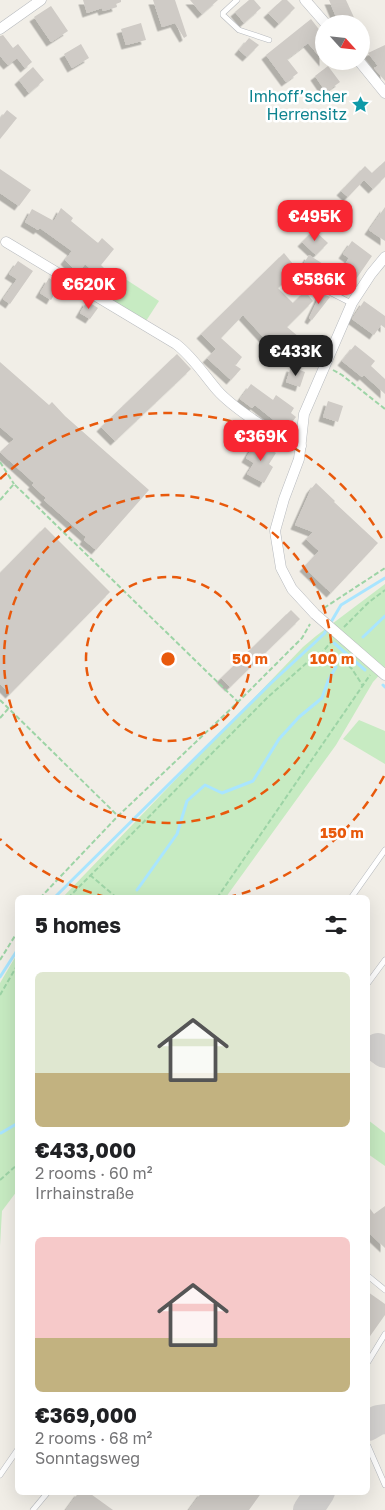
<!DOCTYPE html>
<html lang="en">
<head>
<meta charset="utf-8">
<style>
	:root { --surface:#fff; --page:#f2f2f2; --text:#202124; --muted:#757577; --accent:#f82632 }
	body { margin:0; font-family:"Golos Text",sans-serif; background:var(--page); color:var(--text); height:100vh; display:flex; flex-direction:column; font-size:19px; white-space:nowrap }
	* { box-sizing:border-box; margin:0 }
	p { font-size:16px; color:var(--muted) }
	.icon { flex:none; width:28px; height:28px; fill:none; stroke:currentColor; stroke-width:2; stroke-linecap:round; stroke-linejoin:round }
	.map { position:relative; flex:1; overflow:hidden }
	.panel { position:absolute; left:15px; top:895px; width:355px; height:600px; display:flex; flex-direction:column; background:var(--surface); border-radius:8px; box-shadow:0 5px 20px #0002 }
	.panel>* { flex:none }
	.needle { width:32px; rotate:117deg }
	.tools { position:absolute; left:315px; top:15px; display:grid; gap:10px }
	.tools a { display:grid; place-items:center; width:55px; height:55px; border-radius:50%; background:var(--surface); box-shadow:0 5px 20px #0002; font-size:25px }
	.price { position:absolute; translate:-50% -42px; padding:0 11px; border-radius:10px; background:var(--accent); color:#fff; font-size:16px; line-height:32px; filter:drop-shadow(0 1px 2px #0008) }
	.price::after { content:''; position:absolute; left:50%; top:30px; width:15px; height:11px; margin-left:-8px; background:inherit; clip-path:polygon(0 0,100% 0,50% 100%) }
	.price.on { background:#222; color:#fff }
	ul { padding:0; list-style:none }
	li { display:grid; align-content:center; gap:10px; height:265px; padding:0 20px }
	li span { display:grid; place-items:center; height:155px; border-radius:8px; color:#555 }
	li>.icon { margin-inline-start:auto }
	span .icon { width:90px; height:90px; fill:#fffc; stroke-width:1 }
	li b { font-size:21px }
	h2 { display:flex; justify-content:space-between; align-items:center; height:60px; padding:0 20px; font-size:21px }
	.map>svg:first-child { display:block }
	.green { fill:#c7ebc2 }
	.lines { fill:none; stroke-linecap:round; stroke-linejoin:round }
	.stream { stroke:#a9e5ff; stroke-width:3 }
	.taxiway { stroke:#d4d2d0; stroke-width:30 }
	.building { fill:#cfcbc6; filter:url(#shadow) }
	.lane-casing { stroke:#b7babe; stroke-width:6 }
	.street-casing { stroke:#b7babe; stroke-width:11 }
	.path { stroke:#9dd4a6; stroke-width:2; stroke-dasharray:5 2.5; stroke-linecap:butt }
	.lane { stroke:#fff; stroke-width:5 }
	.street { stroke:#fff; stroke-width:10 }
	.ring { fill:none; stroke:#e8590c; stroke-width:2.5; stroke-dasharray:9 6 }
	.labels { text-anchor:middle; stroke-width:5; stroke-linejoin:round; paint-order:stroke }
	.culture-label { font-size:16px; fill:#0d838f; stroke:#fff; text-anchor:end }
	.centre { fill:#e8590c; stroke:#fff; stroke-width:2.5 }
	.ring-label { font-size:15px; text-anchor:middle; font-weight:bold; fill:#e8590c; stroke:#fff; stroke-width:5; stroke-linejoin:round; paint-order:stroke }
</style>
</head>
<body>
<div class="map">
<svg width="385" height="1510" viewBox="0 0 385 1510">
	<defs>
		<filter id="shadow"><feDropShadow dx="-4.5" dy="4.5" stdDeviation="0" flood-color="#0004"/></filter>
	</defs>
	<rect width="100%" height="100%" fill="#f1eee7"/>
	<g class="green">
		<path d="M113 271 159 301 146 321 96 290Z"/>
		<path d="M385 584V669L373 682 336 745 226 897 62 898 303 647 316 636Z"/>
		<path d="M359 720 385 731V764L343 739Z"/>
		<path d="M17 954V1191L2 1211 0 1246V983Z"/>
		<path d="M368 1120 385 1133V1166L368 1154Z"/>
	</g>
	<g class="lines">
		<g class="stream">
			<path d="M363 637 385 616"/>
			<path d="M334 643 365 670"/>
			<path d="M383 685 385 687"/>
			<path d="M137 890 177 834 187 801 205 785 222 793 253 781 279 739 299 717 322 698 328 681 336 667"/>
			<path d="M54 898 271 683 324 634 341 605 385 578"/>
			<path d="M0 977 18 949"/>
			<path d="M1 1133 18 1123"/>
		</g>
		<g class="taxiway">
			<path d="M378 1048 385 1053"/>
			<path d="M368 1426 378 1420 385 1419"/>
			<path d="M308 1510 320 1492"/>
		</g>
	</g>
	<g class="building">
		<path d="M83 0H121V2L116 4 117 7 103 11 102 8 87 13Z"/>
		<path d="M153 0H175L187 36 184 38 175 23 162 27Z"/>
		<path d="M190 0H218L202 14Z"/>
		<path d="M249 0H254L261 8 244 23 235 12Z"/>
		<path d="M282 0H287L295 8 279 24 268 13Z"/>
		<path d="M329 0H346L357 24H339Z"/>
		<path d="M51 6 68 31 51 42 34 17Z"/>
		<path d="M311 19 324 36V62L308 43 287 59 298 73 286 82 266 55Z"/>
		<path d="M141 23 146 40 126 45 121 29Z"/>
		<path d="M3 35 13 48 18 44 32 62 25 68 17 58 8 65 0 56V36Z"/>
		<path d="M249 38 259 45 247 57 239 50Z"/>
		<path d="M81 44 89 58 72 68 64 54Z"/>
		<path d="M385 45V81L374 68 378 66 368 53Z"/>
		<path d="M328 66 340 82 326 92 315 76Z"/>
		<path d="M33 67 44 80 29 93 19 80Z"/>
		<path d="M7 110 17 118 0 139V119Z"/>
		<path d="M385 161V177L373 189 364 180 348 197 341 191 365 166 372 173Z"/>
		<path d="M0 169 31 190 19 206 0 193Z"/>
		<path d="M385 207V241L369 230Z"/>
		<path d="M61 208 73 218 71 221 98 243 102 238 114 249 101 265 105 269 99 276 85 264 78 273 65 260 72 251 40 228 38 230 25 222 32 209 54 221Z"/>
		<path d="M314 230 328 243 316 255 302 242Z"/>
		<path d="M352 241 372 256 345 295 325 285 327 282 302 266 309 255 339 274 349 258 343 254Z"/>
		<path d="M284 253 297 269 278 288 293 303 305 291 313 301 287 327 299 337 288 352 268 335 264 338 243 315 221 338 242 357 236 365 232 363 241 369 231 380 207 358 216 349 201 334Z"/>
		<path d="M18 261 33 271 10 304 3 299 17 279 9 274Z"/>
		<path d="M49 278 60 285 51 300 40 293Z"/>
		<path d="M321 293 330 297 312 320 309 318Z"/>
		<path d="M87 301 98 308 90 319 80 313Z"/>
		<path d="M364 301 385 316V328L381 325 374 335 352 319Z"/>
		<path d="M355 345 375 361 371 366 385 379V394L364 375 362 377 342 361Z"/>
		<path d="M177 354 191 369 115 441 101 427Z"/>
		<path d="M0 362 49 405 52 402 65 416 149 490 96 550 84 540 86 537 44 500 46 498 32 485 34 483 0 452 14 439 0 427Z"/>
		<path d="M291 367 305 372 300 387 286 382Z"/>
		<path d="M251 384 273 400 276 395 294 408 291 413 296 417 289 426 283 422 280 425 255 405 252 408 240 399Z"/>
		<path d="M328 401 343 406 338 422 323 417Z"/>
		<path d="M256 441 276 453 269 464 273 467 264 483 247 474 254 463 246 458Z"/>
		<path d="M316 483 335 501 334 502 378 543 331 593 304 567 319 551 306 539 313 532 295 525 311 489Z"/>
		<path d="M45 527 110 592 10 694 0 684V573Z"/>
		<path d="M291 610 300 619 230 687 221 678Z"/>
		<path d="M368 1206 374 1214 385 1206V1248L368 1232Z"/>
		<path d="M368 1292 385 1304V1315L368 1339Z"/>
		<path d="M79 1492H88L113 1510H66Z"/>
		<path d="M202 1492H262L249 1510H189Z"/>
	</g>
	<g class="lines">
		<defs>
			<g id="lane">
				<path d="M237 0 223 13V15L239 30 269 40"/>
				<path d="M295 286 304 279 351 303"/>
				<path d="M351 898 385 850"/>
				<path d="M368 983 385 960"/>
				<path d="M368 1276 385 1290"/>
				<path d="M368 1362 385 1334"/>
				<path d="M368 1446 385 1485"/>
				<path d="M0 1475 18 1449"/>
				<path d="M33 1510 48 1492"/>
			</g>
			<g id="street">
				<path d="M305 0 326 24"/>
				<path d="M0 29 41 0"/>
				<path d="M359 61 385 93"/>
				<path d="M6 242 176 344C193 357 204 375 217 390 232 407 280 440 301 446"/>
				<path d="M385 257 371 274 352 303 304 414 299 459 284 499 275 531 281 568 292 589 315 614 385 675"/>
			</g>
		</defs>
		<use href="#lane" class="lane-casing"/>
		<use href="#street" class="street-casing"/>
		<g class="path">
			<path d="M333 370 342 375 385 409"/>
			<path d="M0 462 14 484"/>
			<path d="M0 500 14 484 238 702"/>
			<path d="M324 608 385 568"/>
			<path d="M344 627 369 602 385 590"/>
			<path d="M320 655 331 642"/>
			<path d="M0 700 118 816"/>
			<path d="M0 718 8 709"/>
			<path d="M90 875 117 898"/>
			<path d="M40 898 118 816 238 702 302 638 310 624"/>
			<path d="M68 898 268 697 310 660 320 655 335 656 345 662 352 669 363 686"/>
			<path d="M217 898 370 675"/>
			<path d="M0 960 18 931"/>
			<path d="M0 995 18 964"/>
			<path d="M0 1180 18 1164"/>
		</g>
		<use href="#lane" class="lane"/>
		<use href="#street" class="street"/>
	</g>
	<g class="ring">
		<circle cx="168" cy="659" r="82"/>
		<circle cx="168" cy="659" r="164"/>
		<path d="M384 776A246 246 0 0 1 230 897M106 897A246 246 0 0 1 0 839M0 479A246 246 0 0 1 384 542"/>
	</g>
	<defs>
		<symbol id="sight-bare" viewBox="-9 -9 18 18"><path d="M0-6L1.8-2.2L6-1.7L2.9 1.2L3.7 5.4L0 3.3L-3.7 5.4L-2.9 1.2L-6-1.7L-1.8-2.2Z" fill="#0f9aa8" stroke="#fff" stroke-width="2.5" paint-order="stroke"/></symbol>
	</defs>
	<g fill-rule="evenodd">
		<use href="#sight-bare" x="348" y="92" width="25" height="25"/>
	</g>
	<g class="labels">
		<g class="culture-label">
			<text x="347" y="102">Imhoff’scher<tspan x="347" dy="18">Herrensitz</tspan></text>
		</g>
	</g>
	<circle cx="168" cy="659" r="8" class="centre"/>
	<g class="ring-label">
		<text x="250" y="664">50 m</text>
		<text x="332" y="664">100 m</text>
		<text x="342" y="838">150 m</text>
	</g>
</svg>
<div class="tools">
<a><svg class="needle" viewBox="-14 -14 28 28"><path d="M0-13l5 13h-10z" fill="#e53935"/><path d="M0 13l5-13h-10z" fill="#757577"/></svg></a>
</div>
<b class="price" style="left:315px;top:242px">€495K</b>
<b class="price" style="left:319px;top:305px">€586K</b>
<b class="price" style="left:89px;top:310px">€620K</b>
<b class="price on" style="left:296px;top:377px">€433K</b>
<b class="price" style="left:261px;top:462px">€369K</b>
<section class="panel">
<h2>5 homes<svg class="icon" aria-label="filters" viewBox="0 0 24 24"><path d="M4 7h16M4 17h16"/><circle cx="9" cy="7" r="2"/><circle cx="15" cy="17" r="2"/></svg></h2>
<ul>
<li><span style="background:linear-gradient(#dfe7d0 65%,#c2b280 0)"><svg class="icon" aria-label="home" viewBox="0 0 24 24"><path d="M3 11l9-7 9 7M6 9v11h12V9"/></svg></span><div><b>€433,000</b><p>2 rooms · 60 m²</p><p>Irrhainstraße</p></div></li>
<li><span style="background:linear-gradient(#f6c9c9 65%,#c2b280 0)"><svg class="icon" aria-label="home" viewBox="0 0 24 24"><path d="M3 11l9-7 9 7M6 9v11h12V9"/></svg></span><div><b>€369,000</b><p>2 rooms · 68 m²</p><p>Sonntagsweg</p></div></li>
</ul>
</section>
</div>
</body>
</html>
